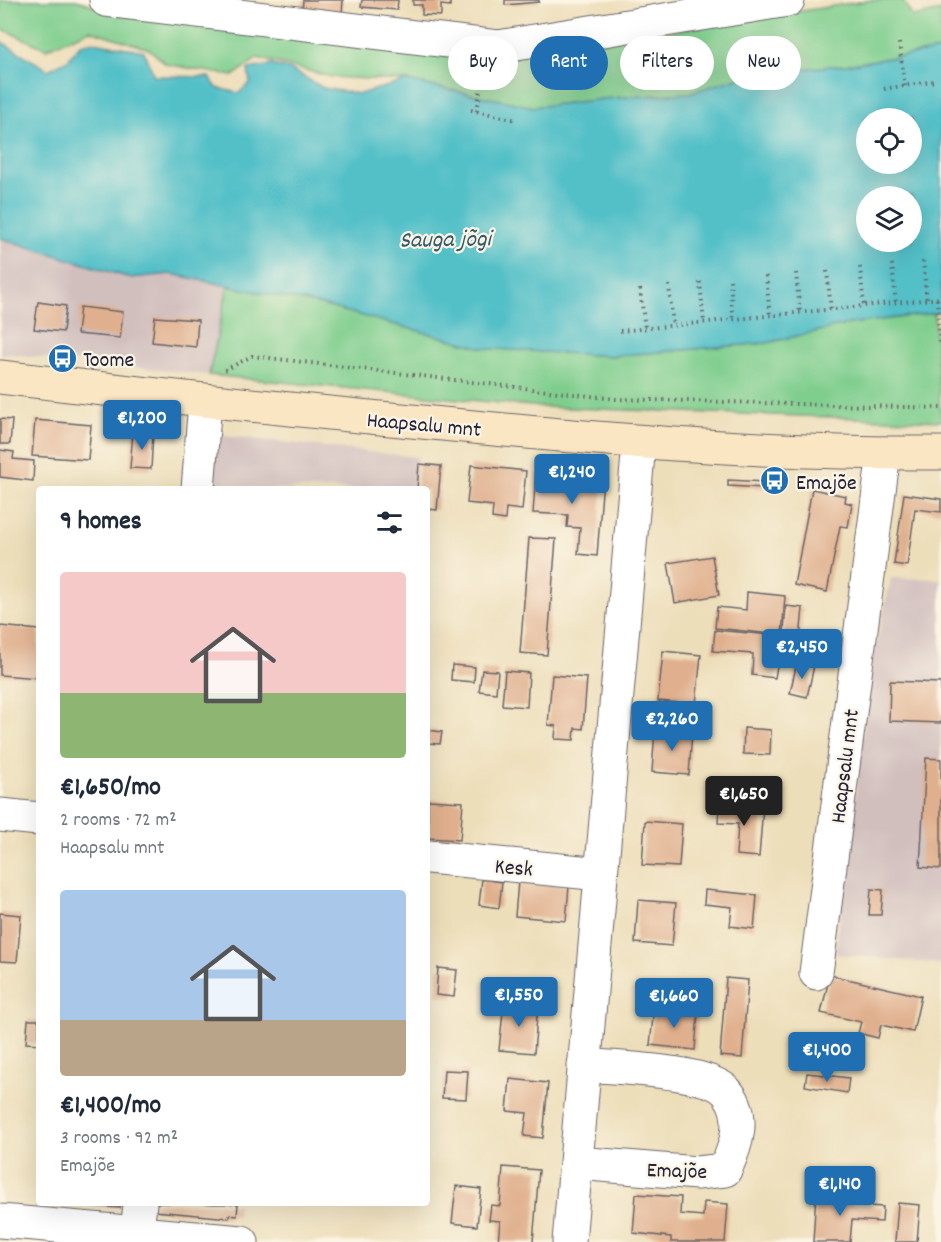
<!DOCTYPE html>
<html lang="en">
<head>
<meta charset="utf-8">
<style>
	:root { --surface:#fff; --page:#f6f6f7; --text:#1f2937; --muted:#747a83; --accent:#1f6fb2 }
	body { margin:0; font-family:Dekko,sans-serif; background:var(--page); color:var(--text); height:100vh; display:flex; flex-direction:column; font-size:22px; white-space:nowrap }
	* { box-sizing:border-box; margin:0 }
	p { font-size:20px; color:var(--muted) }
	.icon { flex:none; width:33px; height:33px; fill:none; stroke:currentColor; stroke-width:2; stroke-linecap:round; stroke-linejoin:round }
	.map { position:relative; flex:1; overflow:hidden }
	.details { position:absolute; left:36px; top:486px; width:394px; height:720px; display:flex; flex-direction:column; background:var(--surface); border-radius:6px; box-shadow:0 6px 24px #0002 }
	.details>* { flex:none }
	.guide { position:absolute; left:448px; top:36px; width:402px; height:54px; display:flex; gap:12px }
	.buttons { position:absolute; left:856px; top:108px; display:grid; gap:12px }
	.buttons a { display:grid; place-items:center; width:66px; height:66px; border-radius:50%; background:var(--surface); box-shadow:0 6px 24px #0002; font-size:30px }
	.price { position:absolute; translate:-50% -51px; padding:0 14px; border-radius:6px; background:var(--accent); color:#fff; font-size:20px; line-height:39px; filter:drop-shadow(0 2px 3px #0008) }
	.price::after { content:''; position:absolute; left:50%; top:36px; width:18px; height:14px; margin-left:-9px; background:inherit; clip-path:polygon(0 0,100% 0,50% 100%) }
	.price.active { background:#222; color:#fff }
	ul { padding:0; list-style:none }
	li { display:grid; align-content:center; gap:12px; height:318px; padding:0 24px }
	li span { display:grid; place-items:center; height:186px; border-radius:6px; color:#555 }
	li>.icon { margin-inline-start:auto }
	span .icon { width:108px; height:108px; fill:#fffc; stroke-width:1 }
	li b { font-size:26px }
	h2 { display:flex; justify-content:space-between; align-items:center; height:72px; padding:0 24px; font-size:26px }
	.pill { padding:0 21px; border-radius:27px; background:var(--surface); box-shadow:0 6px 24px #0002; font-size:21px; line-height:54px }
	.pill.active { background:var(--accent); color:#fff }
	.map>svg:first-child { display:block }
	.industrial { fill:#d1bfbe }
	.green { fill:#7fce8e; stroke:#507864; stroke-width:1.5 }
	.water { fill:#52c0c8; stroke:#3a7182; stroke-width:1.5; fill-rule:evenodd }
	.building { fill:#e0b08e }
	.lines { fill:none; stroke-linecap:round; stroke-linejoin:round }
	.minor-casing { stroke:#696467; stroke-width:35 }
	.secondary-casing { stroke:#696467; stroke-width:35 }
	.path { stroke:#696467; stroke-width:4; stroke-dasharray:1.5 4.5; stroke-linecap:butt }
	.minor { stroke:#fff; stroke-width:33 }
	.secondary { stroke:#fbe6c3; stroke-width:33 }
	.labels { text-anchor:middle; stroke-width:4.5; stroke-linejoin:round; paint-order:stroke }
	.poi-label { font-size:22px; fill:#22223b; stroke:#fcf5e5; text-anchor:start }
	.street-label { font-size:22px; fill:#22223b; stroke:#fcf5e5 }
	.water-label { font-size:24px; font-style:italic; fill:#33596c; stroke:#fcf5e5 }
</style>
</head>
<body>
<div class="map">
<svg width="941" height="1242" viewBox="0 0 941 1242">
	<rect width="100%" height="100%" fill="#fcf5e5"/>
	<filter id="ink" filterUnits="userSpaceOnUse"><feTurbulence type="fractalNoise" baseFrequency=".0167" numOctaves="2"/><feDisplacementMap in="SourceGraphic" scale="12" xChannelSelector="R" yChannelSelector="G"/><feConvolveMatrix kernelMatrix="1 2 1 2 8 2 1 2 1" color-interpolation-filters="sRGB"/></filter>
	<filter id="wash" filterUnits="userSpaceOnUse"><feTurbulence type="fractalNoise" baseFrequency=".008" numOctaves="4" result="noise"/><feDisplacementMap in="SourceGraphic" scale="24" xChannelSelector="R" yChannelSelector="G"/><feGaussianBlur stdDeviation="1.35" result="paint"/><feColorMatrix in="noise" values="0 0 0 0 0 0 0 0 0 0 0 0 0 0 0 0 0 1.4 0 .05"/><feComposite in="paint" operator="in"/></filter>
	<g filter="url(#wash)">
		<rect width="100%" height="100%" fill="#eddeba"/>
		<g class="industrial">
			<path d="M0 238 129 278 171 274 228 286 209 375 0 353Z"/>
			<path d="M217 435 417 457 414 489H212Z"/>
			<path d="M891 578 941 579V964L835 954 872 664Z"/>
		</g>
		<g class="green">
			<path d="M0 0H76L123 15 514 56 872 0H902L913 17 941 11V50L845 65 755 73 689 93 612 98 534 107 407 81 332 77 258 58 233 76 166 64 149 49 90 30 46 49 0 28Z"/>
			<path d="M228 286 322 305 483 348 611 356 766 343 849 324 934 313 941 421 542 407 209 375Z"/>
		</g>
		<path class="water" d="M0 41 48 70 68 60 80 45 93 42 144 51 154 76 209 77 217 88 239 93 250 83 248 69 272 65 290 69 323 88 359 94 407 81 534 107 612 98 689 93 755 73 845 65 941 50V312L849 324 766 343 611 356 543 352 483 348 322 305 171 274 130 278 0 238ZM867 118H912V164H867ZM867 196H912V242H867Z"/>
		<g id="blocks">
			<g class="building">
				<path d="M303 0H343L342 15 302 13Z"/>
				<path d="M362 0H398L397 10 361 7Z"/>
				<path d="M413 0H450V6L441 5V16L422 15V5H413Z"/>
				<path d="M505 0H539V2L505 5Z"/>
				<path d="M38 302 66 306 63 332 34 329Z"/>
				<path d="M80 307 123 312 120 338 77 334Z"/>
				<path d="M155 317 198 320 196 347 152 342Z"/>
				<path d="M0 419 12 420 10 444H0Z"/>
				<path d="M35 420 91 425 88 460 32 456Z"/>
				<path d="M133 432 153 433 151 469 130 468Z"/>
				<path d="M0 450 14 452 13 459 34 461 33 481 0 477Z"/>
				<path d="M419 464 441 466 437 510 428 509V489H417Z"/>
				<path d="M471 465 526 471 522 510 506 508 505 520 492 518 493 506 467 503Z"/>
				<path d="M536 473 603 479 597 556 578 554 580 528 567 527 568 515 533 513Z"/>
				<path d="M728 480 765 482V488L728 486Z"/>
				<path d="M812 489 846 496 845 502 852 504 848 527 840 526 827 592 794 585Z"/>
				<path d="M904 494 941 499V512L915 509 907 566 894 564Z"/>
				<path d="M529 538 556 539 547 655 520 653Z"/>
				<path d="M712 556 719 595 675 603 668 563Z"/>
				<path d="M747 592 785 596 782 635 715 628 717 607 746 610Z"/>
				<path d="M786 606 803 608 800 639 818 640 816 657 782 654Z"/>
				<path d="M0 626 39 630V678L0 675Z"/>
				<path d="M715 630 782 636 775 678 752 675 753 654 713 651Z"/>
				<path d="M663 651 701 655 696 704 658 701Z"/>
				<path d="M797 662 814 666 807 697 790 693Z"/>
				<path d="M452 665 475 667 474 682 451 680Z"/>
				<path d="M482 670 498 671 496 693 479 691Z"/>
				<path d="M505 671 529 673 527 707 502 705Z"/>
				<path d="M552 675 587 678 583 729 575 728 574 740 555 739 556 726 548 725Z"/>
				<path d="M890 681 941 683V723L889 721Z"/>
				<path d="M744 728 771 730 770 755 743 754Z"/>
				<path d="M655 729 692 732 689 775 652 772Z"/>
				<path d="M428 730 442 732 440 744 428 743Z"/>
				<path d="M926 758 941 759V869L920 867Z"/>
				<path d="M428 800 463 802 460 840 428 838Z"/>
				<path d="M719 804 763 807 759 857 736 855 738 824 718 823Z"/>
				<path d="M645 821 682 824 679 867 642 865Z"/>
				<path d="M482 879 502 882 499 908 479 905Z"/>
				<path d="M518 881 569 886 566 921 515 916Z"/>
				<path d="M871 889 883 890 881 915H869Z"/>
				<path d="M705 890 757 895 754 929 730 926 732 907 704 904Z"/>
				<path d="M638 900 676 903 672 946 635 943Z"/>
				<path d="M0 913 21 915 17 962 0 961Z"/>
				<path d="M438 968 457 970 454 997 436 995Z"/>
				<path d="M830 975 921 996 913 1032 881 1025 878 1038 858 1033 861 1022 821 1013Z"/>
				<path d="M726 978 748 980 742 1058 720 1056Z"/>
				<path d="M504 1002 538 1005 534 1053 499 1050Z"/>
				<path d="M654 1008 698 1013 695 1050 650 1045Z"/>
				<path d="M28 1020H39V1044L26 1043Z"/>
				<path d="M444 1070 468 1071 466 1099 442 1098Z"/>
				<path d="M807 1073 849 1078 847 1093 805 1086Z"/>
				<path d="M510 1079 548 1083 543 1138 524 1136 527 1113 507 1111Z"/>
				<path d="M503 1167 539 1170 533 1242H498L500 1221 489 1220 491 1205 500 1206Z"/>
				<path d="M456 1186 481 1189 477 1226 452 1223Z"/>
				<path d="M816 1193 853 1196 852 1205 883 1207 882 1222 852 1220 850 1242H813Z"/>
				<path d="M636 1194 681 1197 680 1214 703 1216 704 1202 728 1204 725 1242H671V1237L633 1233Z"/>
				<path d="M92 1203H121L120 1208 92 1206Z"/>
				<path d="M155 1203 238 1204 237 1216 229 1215V1218L155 1211Z"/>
				<path d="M898 1203 920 1205 917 1242H895Z"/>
			</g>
		</g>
	</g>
	<g filter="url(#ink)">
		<use href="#blocks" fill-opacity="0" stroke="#696467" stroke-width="1.5"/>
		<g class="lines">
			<defs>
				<g id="minor">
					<path d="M106 0 498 47 788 0"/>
					<path d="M198 489 205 402"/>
					<path d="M0 815 39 819"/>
					<path d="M428 857 601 874"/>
					<path d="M816 973 884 453"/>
					<path d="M577 1163 697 1173 725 1170C736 1146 747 1116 727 1092 709 1070 614 1068 584 1065"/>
					<path d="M0 1221 242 1242"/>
					<path d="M137 1233 140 1203"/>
					<path d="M569 1242 639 443"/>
				</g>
				<path id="secondary" d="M0 377C151 395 302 411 453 425 615 441 778 454 941 453"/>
			</defs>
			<use href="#minor" class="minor-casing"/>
			<use href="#secondary" class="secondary-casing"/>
			<g class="path">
				<path d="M899 43 905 86"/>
				<path d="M884 89 934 81"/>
				<path d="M471 110 517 120"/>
				<path d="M477 111 482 76"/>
				<path d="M923 261 927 300"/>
				<path d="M892 264 896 304"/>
				<path d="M860 267 864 306"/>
				<path d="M827 271 831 310"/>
				<path d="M796 273 800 313"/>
				<path d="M766 276 770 316"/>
				<path d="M730 280 733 319"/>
				<path d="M700 282 704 323"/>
				<path d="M669 285 673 325"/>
				<path d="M640 289 645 328"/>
				<path d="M937 299 940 343"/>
				<path d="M620 331 941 298"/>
				<path d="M225 370 252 356 616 399 941 408"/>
			</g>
			<use href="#minor" class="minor"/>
			<use href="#secondary" class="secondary"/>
		</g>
	</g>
	<defs>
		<symbol id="bus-disc" viewBox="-11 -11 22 22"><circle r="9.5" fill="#1f6fb2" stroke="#fcf5e5"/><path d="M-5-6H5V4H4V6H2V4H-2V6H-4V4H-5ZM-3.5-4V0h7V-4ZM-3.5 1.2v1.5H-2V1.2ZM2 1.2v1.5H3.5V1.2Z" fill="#fff"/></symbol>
	</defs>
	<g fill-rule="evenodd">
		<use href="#bus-disc" x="46" y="342" width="33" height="33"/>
		<use href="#bus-disc" x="758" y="464" width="33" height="33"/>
	</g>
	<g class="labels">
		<g class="poi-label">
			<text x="83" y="366">Toome</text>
			<text x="796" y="489">Emajõe</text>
		</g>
		<g class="street-label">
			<text transform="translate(424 423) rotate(5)" y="8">Haapsalu mnt</text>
			<text transform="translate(843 766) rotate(-83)" y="8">Haapsalu mnt</text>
			<text transform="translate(514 866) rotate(5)" y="8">Kesk</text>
			<text transform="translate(677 1169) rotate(2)" y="8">Emajõe</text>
		</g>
		<g class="water-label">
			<text transform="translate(445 238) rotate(-1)" y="8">Sauga jõgi</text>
		</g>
	</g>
</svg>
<div class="buttons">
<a><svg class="icon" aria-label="locate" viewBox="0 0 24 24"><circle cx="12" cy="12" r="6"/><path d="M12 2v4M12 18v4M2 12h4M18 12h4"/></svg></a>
<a><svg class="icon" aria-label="layers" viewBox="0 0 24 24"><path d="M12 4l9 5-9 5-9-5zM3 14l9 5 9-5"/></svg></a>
</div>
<b class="price" style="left:142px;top:451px">€1,200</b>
<b class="price" style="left:572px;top:505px">€1,240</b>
<b class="price" style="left:802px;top:680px">€2,450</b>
<b class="price" style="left:672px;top:752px">€2,260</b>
<b class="price active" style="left:744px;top:827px">€1,650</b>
<b class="price" style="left:519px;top:1028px">€1,550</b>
<b class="price" style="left:674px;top:1029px">€1,660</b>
<b class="price" style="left:827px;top:1083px">€1,400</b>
<b class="price" style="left:840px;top:1217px">€1,140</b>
<div class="guide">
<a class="pill">Buy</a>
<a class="pill active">Rent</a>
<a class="pill">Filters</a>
<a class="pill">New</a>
</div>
<section class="details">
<h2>9 homes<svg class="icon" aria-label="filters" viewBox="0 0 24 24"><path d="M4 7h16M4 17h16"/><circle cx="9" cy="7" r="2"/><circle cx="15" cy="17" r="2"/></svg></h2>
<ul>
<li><span style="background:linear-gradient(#f6c9c9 65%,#8fb573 0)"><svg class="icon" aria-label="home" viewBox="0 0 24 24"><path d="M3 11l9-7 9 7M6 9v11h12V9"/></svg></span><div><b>€1,650/mo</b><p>2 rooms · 72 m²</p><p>Haapsalu mnt</p></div></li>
<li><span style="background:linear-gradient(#a9c7e8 70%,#b9a48a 0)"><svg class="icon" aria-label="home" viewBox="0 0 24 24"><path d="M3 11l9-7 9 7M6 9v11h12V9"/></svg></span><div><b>€1,400/mo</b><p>3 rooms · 92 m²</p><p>Emajõe</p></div></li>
</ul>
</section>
</div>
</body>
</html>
